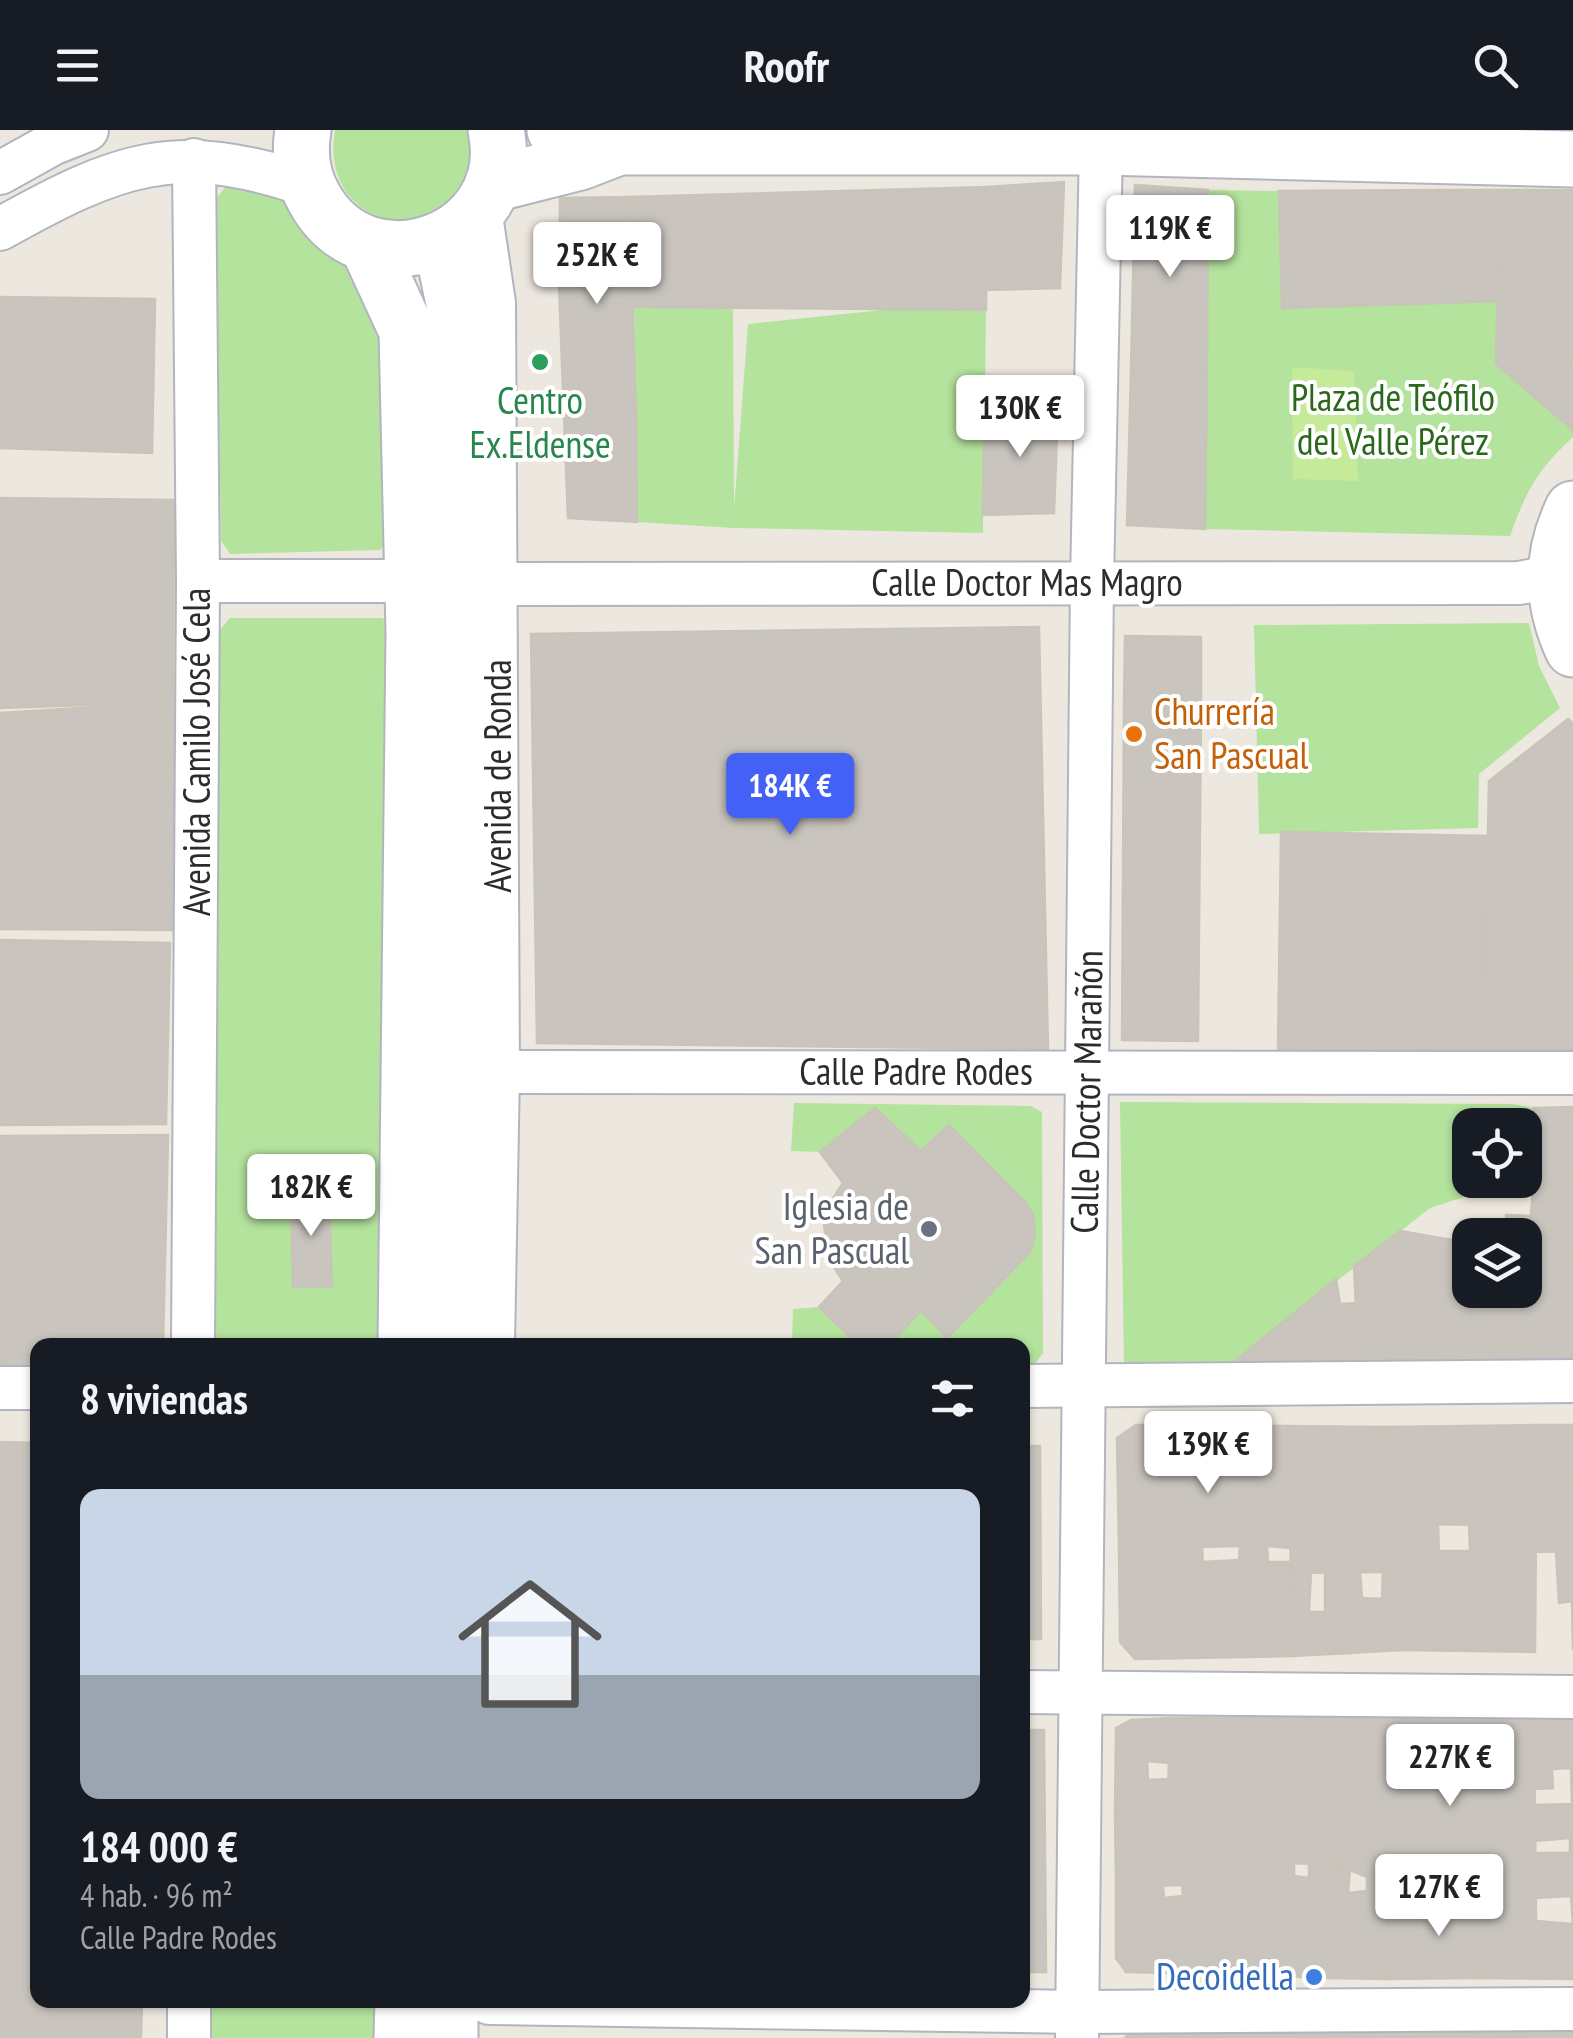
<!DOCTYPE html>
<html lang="es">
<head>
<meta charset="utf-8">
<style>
	:root { --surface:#171b24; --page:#242831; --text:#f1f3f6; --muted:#9ea1a6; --line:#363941; --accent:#4360f7 }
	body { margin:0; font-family:"PT Sans Narrow",sans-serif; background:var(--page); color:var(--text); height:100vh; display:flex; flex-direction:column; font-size:38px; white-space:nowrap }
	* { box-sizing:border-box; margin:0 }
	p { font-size:32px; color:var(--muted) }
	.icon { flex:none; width:55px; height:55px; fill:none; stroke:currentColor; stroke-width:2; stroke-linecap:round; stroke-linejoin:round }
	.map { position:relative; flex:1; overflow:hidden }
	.details { position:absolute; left:30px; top:1208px; width:1000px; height:670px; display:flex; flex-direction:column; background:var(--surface); border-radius:20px; box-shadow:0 2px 8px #0004 }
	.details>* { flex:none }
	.fabs { position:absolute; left:1452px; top:978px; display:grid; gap:20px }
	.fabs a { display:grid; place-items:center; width:90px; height:90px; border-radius:20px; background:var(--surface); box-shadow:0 2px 8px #0004; font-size:50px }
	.price { position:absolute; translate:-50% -85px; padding:0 22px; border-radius:10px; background:#fff; color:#222; font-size:32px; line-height:65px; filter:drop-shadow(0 2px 5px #0008) }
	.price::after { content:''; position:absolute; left:50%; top:60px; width:30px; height:22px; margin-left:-15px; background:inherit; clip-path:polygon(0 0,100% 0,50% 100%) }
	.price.current { background:var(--accent); color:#fff }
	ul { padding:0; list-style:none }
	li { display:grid; align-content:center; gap:20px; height:530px; padding:0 50px }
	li+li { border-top:2px solid var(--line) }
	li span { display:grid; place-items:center; height:310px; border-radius:20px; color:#555 }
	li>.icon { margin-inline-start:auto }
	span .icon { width:180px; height:180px; fill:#fffc; stroke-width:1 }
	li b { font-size:42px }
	h2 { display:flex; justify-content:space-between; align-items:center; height:120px; padding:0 50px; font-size:42px }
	header { display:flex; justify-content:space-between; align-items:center; height:130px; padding:0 50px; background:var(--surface); font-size:45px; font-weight:700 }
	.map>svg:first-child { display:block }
	.green { fill:#b3e39d }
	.pitch { fill:#c5ea99 }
	.building { fill:#c9c4be; stroke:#c9c4b8; stroke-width:2.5 }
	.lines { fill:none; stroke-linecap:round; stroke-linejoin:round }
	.street-casing { stroke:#b2b5bf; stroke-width:46 }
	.secondary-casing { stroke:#b2b5bf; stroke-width:59 }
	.street { stroke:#fff; stroke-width:42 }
	.secondary { stroke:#fff; stroke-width:55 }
	.leisure-dot { fill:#2e9e5b; stroke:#fff; stroke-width:4 }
	.food-dot { fill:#e8710a; stroke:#fff; stroke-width:4 }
	.worship-dot { fill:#6b7280; stroke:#fff; stroke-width:4 }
	.shop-dot { fill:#3f7fe0; stroke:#fff; stroke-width:4 }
	.labels { text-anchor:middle; stroke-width:8; stroke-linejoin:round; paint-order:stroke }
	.park-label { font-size:38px; fill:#2a691c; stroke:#fff }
	.leisure-label { font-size:38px; fill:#27864d; stroke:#fff }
	.street-label { font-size:38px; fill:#2c2c2c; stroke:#fff }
	.food-label { font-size:38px; fill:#c56008; stroke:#fff; text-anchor:start }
	.worship-label { font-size:38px; fill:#5b616d; stroke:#fff; text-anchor:end }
	.shop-label { font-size:38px; fill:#366cbe; stroke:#fff; text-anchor:end }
</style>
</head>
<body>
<header><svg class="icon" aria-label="menu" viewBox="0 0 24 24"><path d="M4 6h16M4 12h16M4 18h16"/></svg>Roofr<svg class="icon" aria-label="search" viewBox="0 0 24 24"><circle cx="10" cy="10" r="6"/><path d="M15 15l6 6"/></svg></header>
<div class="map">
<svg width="1573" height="1908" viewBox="0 0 1573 1908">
	<rect width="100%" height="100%" fill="#ede8df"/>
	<g class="green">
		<path d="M335 0H469C486 126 315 116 335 0Z"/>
		<path d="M244 55 285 71 330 117 367 166 390 228 386 413 380 420 230 424 221 411 215 70 226 56Z"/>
		<path d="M1208 60 1279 61 1283 178 1497 171 1496 234 1573 300V307C1538 339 1526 361 1510 406L1205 399Z"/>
		<path d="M634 177H733L734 379 748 194 892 179 986 180 983 403 733 398 637 392Z"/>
		<path d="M230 488H383L394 513 385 1215H213L220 500Z"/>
		<path d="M1529 493 1539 536 1560 578 1479 644 1478 698 1259 704 1254 495Z"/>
		<path d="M1120 972 1512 974 1534 978V1045L1525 1048V995H1470V1050H1517L1430 1078 1230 1235 1124 1236Z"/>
		<path d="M794 973 1031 976 1042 982 1043 1223 1033 1237H1023L1022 1215H889L921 1181 947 1208 1031 1120C1036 1102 1035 1089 1025 1072L950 995 921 1021 875 978 820 1022 791 1021Z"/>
		<path d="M819 1177 858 1215H792L793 1179Z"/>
		<path d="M211 1870H385L384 1908H211Z"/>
	</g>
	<path class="pitch" d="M1292 237 1354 241 1358 351 1293 349Z"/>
	<g class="building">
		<path d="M1064 52 1060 158 986 160 987 57Z"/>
		<path d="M1135 55 1208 60 1207 242 1131 240Z"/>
		<path d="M987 57 986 180 634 177 629 67Z"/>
		<path d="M1439 60H1499L1497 171 1440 173Z"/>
		<path d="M1439 60 1440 173 1282 178 1279 61Z"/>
		<path d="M1499 60H1573V239L1518 137H1498Z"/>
		<path d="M629 67 636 283 564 287 559 155 560 68Z"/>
		<path d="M1498 137H1518L1573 239V300L1496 234Z"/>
		<path d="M0 167 155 169 152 323 0 318Z"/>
		<path d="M1131 240 1207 242 1205 399 1127 395Z"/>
		<path d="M984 275 1058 277 1054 383 983 385Z"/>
		<path d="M636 283 637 392 568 388 564 287Z"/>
		<path d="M0 368 174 370 173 572 0 578Z"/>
		<path d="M1039 497 1048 919 537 913 531 504Z"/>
		<path d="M1125 506 1201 507V578L1124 577Z"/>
		<path d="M173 572V800L0 799V583Z"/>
		<path d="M1124 577 1201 578 1198 911 1122 910Z"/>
		<path d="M1568 589 1573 593V844L1554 843 1552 811 1486 809 1489 651Z"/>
		<path d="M1281 702 1488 706 1480 923 1278 921Z"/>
		<path d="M1486 809 1552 811 1554 843 1573 844V922L1480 923Z"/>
		<path d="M0 810 170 813 166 994 0 995Z"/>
		<path d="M1573 977V1045H1534V978Z"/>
		<path d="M875 978 921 1021 949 995 1025 1072 1033 1085 1035 1104 1031 1121 947 1208 921 1181 889 1215H858L819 1177 843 1151 828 1128 824 1094 830 1073 843 1053 820 1022Z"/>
		<path d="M168 1005 163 1215H38V1244L0 1245V1006Z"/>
		<path d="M1534 1045H1573V1131L1525 1123V1105H1506V1085L1531 1086Z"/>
		<path d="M329 1061 332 1156 293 1157 291 1062Z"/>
		<path d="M1400 1101 1470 1113V1160H1525V1123L1573 1131V1242L1359 1239 1354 1136Z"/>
		<path d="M1336 1149 1340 1174 1356 1173 1359 1239 1230 1235Z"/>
		<path d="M1136 1295 1287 1296 1290 1418 1267 1416 1268 1432H1290V1454L1204 1457 1203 1432 1239 1430 1240 1416 1119 1419 1117 1308Z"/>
		<path d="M1536 1295V1395L1383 1394V1297Z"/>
		<path d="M1536 1295H1573V1355L1536 1356Z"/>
		<path d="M1287 1296 1383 1297V1442L1291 1443Z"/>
		<path d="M0 1312 38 1313V1870H142L141 1908H0Z"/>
		<path d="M1022 1316H1040L1041 1509H1022Z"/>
		<path d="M1573 1355V1421L1535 1422 1536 1356Z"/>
		<path d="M1383 1394H1438L1439 1421H1470L1469 1395H1536L1535 1522 1401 1520 1403 1441 1383 1442Z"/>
		<path d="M1202 1417 1204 1457 1290 1454 1292 1526 1135 1529 1120 1512 1119 1419Z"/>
		<path d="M1573 1421V1520L1572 1471 1559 1473 1556 1422Z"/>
		<path d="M1403 1441 1401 1520 1350 1523 1348 1442H1360L1362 1468 1382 1469 1383 1442Z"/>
		<path d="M1348 1442 1350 1523 1292 1526 1291 1443H1311L1309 1482H1325V1443Z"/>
		<path d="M1573 1585V1688L1535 1689V1675L1572 1674 1571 1638 1552 1639 1553 1658 1535 1659 1534 1586Z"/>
		<path d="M1534 1586 1536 1791 1504 1793 1506 1776 1471 1777 1472 1759 1402 1761 1335 1734 1367 1676 1363 1588Z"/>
		<path d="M1171 1588H1363L1367 1676 1335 1734 1204 1732 1205 1682 1167 1679Z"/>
		<path d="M1171 1588 1170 1633 1147 1631 1148 1650 1168 1649 1167 1679 1115 1681 1116 1598 1131 1590Z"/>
		<path d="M1022 1600H1044L1046 1842H1022Z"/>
		<path d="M1167 1679 1205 1682 1204 1755 1116 1756 1115 1681Z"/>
		<path d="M1573 1688V1794L1571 1766 1535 1768V1723H1570V1708L1535 1711V1689Z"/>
		<path d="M1204 1732 1294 1733V1746L1309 1748V1734H1328L1330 1848 1212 1844 1213 1755H1204Z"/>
		<path d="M1328 1734 1350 1740 1348 1763 1367 1761V1747L1388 1755 1387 1849 1330 1848Z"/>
		<path d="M1163 1755 1164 1768 1183 1766 1182 1755H1213L1212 1844 1126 1842 1116 1828V1756Z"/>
		<path d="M1388 1755 1402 1761 1399 1777 1506 1776 1504 1793 1475 1848 1387 1849Z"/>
		<path d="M1536 1791 1573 1794V1849L1475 1848 1504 1793Z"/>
		<rect x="1497" y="1897" width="76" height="11"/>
		<path d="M1497 1897V1908H1419V1902Z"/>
		<path d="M1262 1901 1419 1902V1908H1262Z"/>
		<path d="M1262 1901V1908H1125L1131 1902Z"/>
	</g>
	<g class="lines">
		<defs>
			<g id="street">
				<path d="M0 43 54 13 87 0"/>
				<path d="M480 79 494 173 498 942 493 1215"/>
				<path d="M0 99C117 34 174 10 307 55"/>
				<path d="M198 451H413"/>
				<path d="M497 454 1519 453 1535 450 1554 440"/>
				<path d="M498 942 1573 943"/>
				<path d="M193 1215 198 451 194 30"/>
				<path d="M1022 1256 1573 1251"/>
				<path d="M0 1258H38"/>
				<path d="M1022 1562 1573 1567"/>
				<path d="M489 1873 1078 1882 1573 1879"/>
				<path d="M189 1908V1870"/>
				<path d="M1077 1908 1092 453 1101 17"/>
			</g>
			<g id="secondary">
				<path d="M303 0C299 24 302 47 314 68 368 166 519 110 496 0"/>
				<path d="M555 0 619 17H1101L1573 29"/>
				<path d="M493 54 580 32 619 17"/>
				<path d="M441 111 456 183 451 1215"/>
				<path d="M367 114 407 201 414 503 406 1215"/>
				<path d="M1573 379C1550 427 1551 471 1573 519"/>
				<path d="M450 1870V1908"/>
				<path d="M402 1908 403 1870"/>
			</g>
		</defs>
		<use href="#street" class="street-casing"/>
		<use href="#secondary" class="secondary-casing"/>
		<use href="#street" class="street"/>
		<use href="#secondary" class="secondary"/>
	</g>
	<circle class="leisure-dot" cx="540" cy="232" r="10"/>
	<circle class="food-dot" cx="1134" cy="604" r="10"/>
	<circle class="worship-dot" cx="929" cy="1099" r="10"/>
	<circle class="shop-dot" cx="1314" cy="1847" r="10"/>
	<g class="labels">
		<g class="park-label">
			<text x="1393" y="281">Plaza de Teófilo<tspan x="1393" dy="44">del Valle Pérez</tspan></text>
		</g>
		<g class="leisure-label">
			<text x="540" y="284">Centro<tspan x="540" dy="44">Ex.Eldense</tspan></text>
		</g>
		<g class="street-label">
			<text x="1027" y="466">Calle Doctor Mas Magro</text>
			<text transform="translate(197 622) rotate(-90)" y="13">Avenida Camilo José Cela</text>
			<text transform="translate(498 646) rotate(-90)" y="13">Avenida de Ronda</text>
			<text x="916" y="955">Calle Padre Rodes</text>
			<text transform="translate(1087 962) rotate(-89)" y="13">Calle Doctor Marañón</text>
		</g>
		<g class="food-label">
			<text x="1154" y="595">Churrería<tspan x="1154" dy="44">San Pascual</tspan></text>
		</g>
		<g class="worship-label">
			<text x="909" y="1090">Iglesia de<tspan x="909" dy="44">San Pascual</tspan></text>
		</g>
		<g class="shop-label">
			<text x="1294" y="1860">Decoidella</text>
		</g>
	</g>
</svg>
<div class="fabs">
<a><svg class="icon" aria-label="locate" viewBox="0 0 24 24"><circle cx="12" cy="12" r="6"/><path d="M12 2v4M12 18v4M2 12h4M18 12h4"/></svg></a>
<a><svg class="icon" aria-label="layers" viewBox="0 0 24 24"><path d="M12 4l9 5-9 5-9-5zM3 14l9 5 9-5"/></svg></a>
</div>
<b class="price" style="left:1170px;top:150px">119K €</b>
<b class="price" style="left:597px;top:177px">252K €</b>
<b class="price" style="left:1020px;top:330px">130K €</b>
<b class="price current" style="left:790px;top:708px">184K €</b>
<b class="price" style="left:311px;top:1109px">182K €</b>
<b class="price" style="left:1208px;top:1366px">139K €</b>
<b class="price" style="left:1450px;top:1679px">227K €</b>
<b class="price" style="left:1439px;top:1809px">127K €</b>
<section class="details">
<h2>8 viviendas<svg class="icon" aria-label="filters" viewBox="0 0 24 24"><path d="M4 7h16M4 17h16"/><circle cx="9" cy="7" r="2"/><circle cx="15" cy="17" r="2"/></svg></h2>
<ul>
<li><span style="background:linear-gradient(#c9d6e8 60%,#9aa5b1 0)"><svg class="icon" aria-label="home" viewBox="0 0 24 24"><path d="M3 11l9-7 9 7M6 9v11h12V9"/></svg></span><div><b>184 000 €</b><p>4 hab. · 96 m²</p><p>Calle Padre Rodes</p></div></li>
</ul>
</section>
</div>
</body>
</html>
